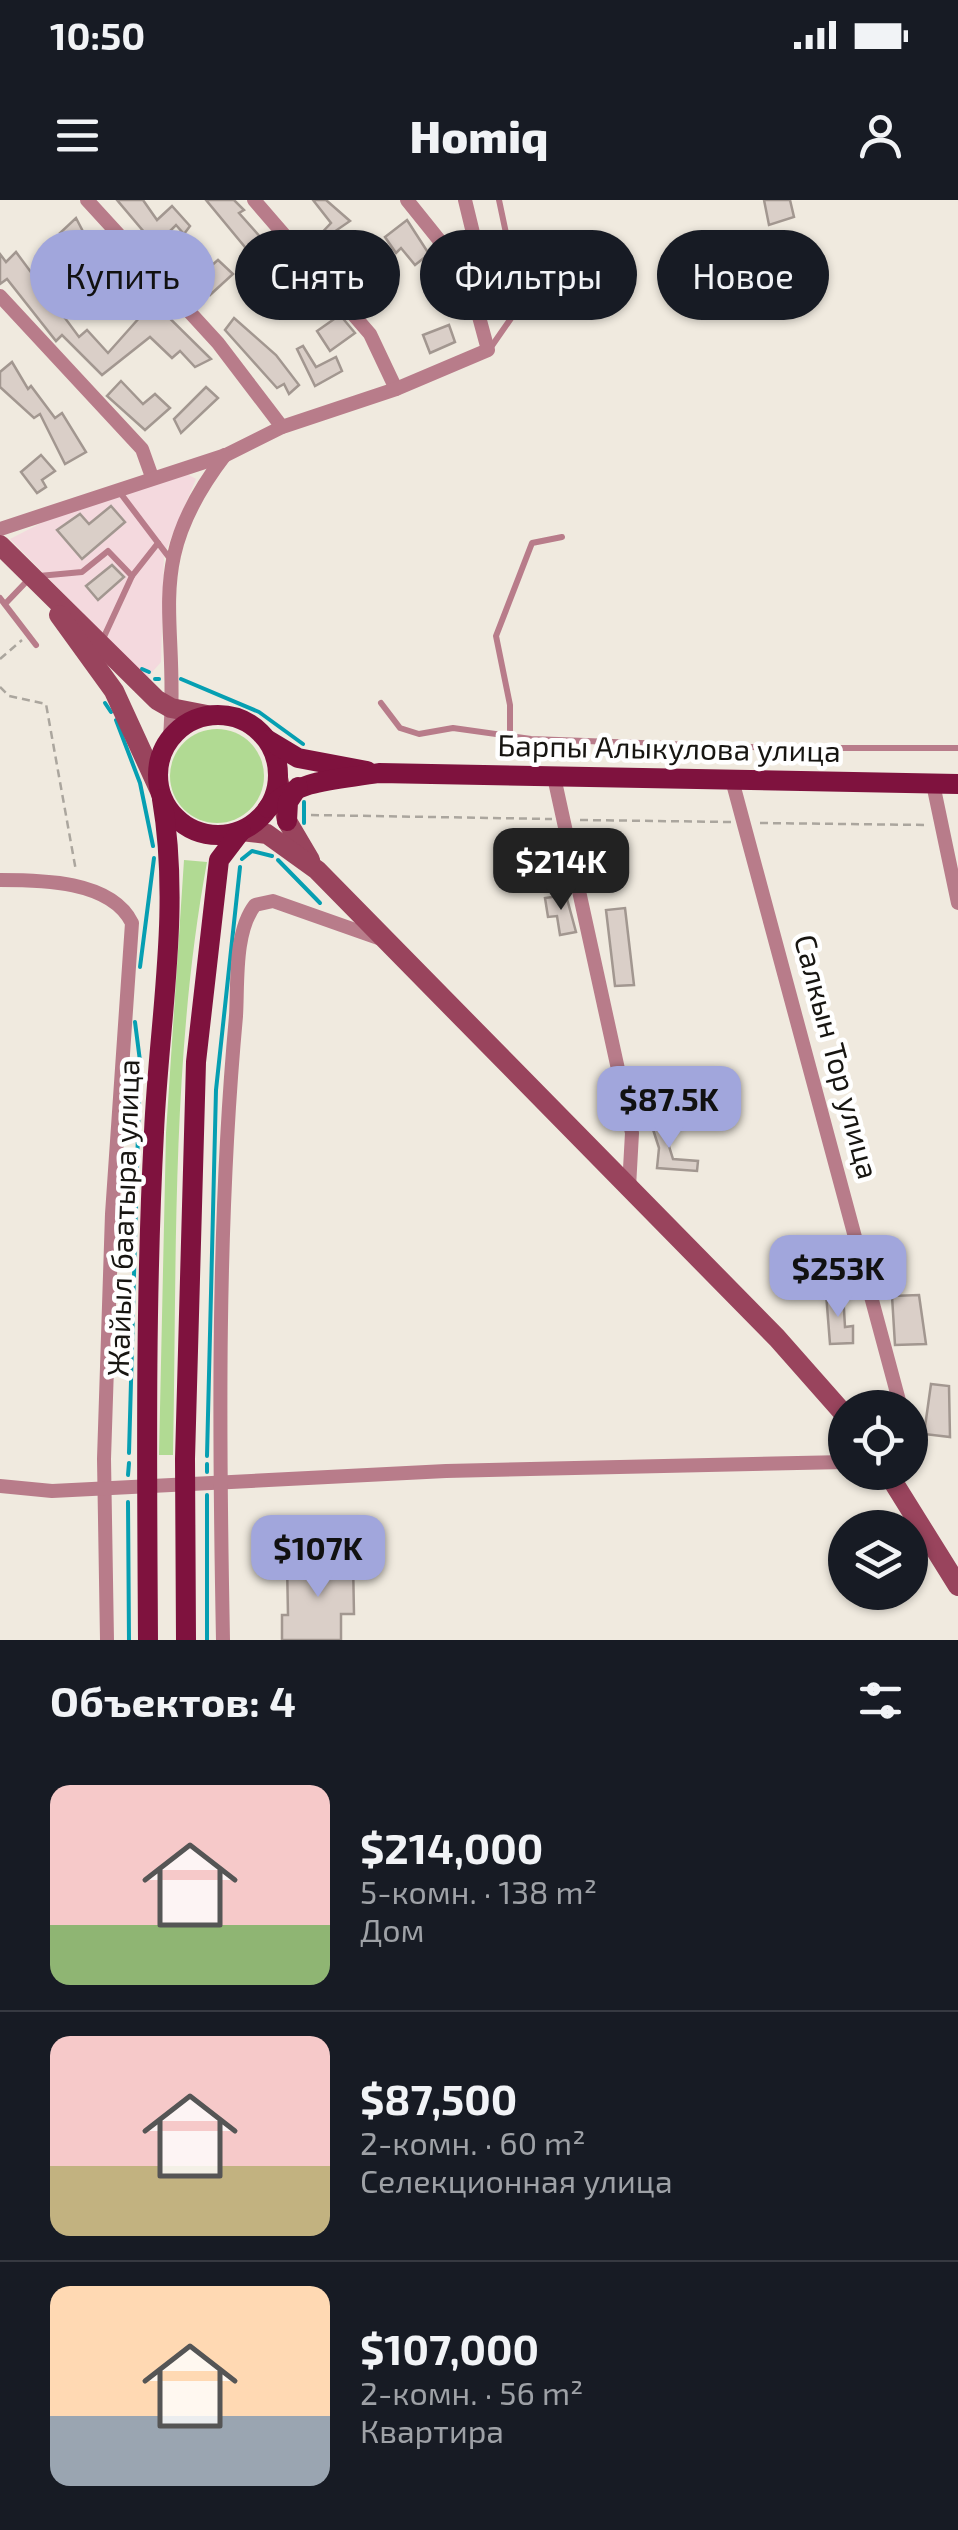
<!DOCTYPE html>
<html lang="ru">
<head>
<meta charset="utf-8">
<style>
	:root { --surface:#171b24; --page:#20242c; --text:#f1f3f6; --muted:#9ea1a6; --line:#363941; --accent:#a1a6dc }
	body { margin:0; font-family:"Exo 2",sans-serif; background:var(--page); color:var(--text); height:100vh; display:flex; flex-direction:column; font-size:38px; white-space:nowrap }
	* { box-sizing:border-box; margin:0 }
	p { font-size:32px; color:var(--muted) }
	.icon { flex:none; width:55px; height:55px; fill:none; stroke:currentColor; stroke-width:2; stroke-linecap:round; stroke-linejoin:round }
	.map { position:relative; height:1440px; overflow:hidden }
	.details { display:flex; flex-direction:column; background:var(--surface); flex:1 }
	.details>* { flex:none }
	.hud { position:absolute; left:30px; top:30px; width:900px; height:90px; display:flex; gap:20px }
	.tools { position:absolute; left:828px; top:1190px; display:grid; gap:20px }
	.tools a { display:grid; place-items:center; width:100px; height:100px; border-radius:50%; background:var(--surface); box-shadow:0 2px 8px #0004; font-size:50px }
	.price { position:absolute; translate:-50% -85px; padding:0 22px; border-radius:20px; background:var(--accent); color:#111; font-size:32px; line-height:65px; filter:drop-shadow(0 2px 5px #0008) }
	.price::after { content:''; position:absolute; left:50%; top:60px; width:30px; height:22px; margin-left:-15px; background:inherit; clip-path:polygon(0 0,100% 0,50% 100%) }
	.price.active { background:#222; color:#fff }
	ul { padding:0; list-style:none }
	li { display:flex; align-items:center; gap:30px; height:250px; padding:0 50px }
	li+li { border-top:2px solid var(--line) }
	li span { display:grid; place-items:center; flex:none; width:280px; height:200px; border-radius:20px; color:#555 }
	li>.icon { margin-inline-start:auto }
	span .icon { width:120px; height:120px; fill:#fffc; stroke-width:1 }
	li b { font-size:42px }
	h2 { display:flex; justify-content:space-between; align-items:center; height:120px; padding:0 50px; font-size:42px }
	.chip { padding:0 35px; border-radius:45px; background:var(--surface); box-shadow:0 2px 8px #0004; font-size:35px; line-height:90px }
	.chip.active { background:var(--accent); color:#111 }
	.status { display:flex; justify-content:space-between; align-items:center; height:70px; padding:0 50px; background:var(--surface); direction:ltr }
	.status svg { height:28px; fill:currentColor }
	header { display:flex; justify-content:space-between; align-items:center; height:130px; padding:0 50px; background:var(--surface); font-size:45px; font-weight:800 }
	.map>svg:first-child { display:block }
	.commercial { fill:#f4d9de }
	.green { fill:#b1da93 }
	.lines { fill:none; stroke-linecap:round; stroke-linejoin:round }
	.stream { stroke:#069fb2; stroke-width:4 }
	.building { fill:#dacfc8; stroke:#a29790; stroke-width:2.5 }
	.path { stroke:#aba69e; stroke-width:2.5; stroke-dasharray:8 5; stroke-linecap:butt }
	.lane { stroke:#b87c8a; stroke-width:6 }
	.street { stroke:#b87c8a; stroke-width:14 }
	.secondary { stroke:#99445d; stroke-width:20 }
	.primary { stroke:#7f123e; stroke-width:20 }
	.labels { text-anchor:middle; stroke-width:9; stroke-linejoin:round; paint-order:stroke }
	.street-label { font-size:30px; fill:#171511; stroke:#fff }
</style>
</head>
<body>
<div class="status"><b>10:50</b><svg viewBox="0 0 49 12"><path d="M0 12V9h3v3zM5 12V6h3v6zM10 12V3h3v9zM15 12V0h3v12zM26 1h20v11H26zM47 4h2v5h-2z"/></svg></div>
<header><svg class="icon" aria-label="menu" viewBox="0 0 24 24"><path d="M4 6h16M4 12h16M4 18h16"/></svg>Homiq<svg class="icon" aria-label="person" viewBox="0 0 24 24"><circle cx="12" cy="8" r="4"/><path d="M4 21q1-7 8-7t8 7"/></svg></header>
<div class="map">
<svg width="958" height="1440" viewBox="0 0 958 1440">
	<rect width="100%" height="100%" fill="#f0eadf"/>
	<path class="commercial" d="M185 273 196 279 164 355 161 462 147 478 10 339 49 319Z"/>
	<g class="green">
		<circle cx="217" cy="576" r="47"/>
		<path d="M184 660 207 662C171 857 177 1058 173 1255H159L166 933Z"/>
	</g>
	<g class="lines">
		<g class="stream">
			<path d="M142 469 149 472"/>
			<path d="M155 479H159"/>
			<path d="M181 479 259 512 303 544"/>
			<path d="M105 503 111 512"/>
			<path d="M116 520 140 583 153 646"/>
			<path d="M304 602V623"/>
			<path d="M242 659 252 651 272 656"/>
			<path d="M278 660 320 703"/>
			<path d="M140 767 154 658"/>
			<path d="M129 1253 140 861 135 822"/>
			<path d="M207 1256 216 890 240 667"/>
			<path d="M207 1264V1272"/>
			<path d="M128 1275 129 1263"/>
			<path d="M207 1295V1440"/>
			<path d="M128 1302 129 1440"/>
		</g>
	</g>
	<g class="building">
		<path d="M117 0H143L157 20 172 6 190 26 184 34 176 25 152 49 141 35 144 32Z"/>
		<path d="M206 0H234L244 10 239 13 262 39 253 45 269 54 260 60 262 70 247 84 238 74 254 58Z"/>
		<path d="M313 0H326L350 21 318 43 315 40 331 23Z"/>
		<path d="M764 0H790L794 17 769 25Z"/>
		<path d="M76 18 89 43 94 38 128 71 133 66 142 76 136 82 148 97 211 159 195 167 180 151 172 158 150 137 102 175 62 135 56 141 7 79 0 84V54L6 62 16 52 79 137 87 130 108 153 140 117 92 61 89 64 60 33Z"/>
		<path d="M407 20 429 54 415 65 401 48 396 53 385 37Z"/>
		<path d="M190 58 205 71 218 60 233 74 210 95 179 69Z"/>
		<path d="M361 69 387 101 367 114 355 100 362 93 350 82Z"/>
		<path d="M340 115 355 133 330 151 317 131Z"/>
		<path d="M234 118 276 155 299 185 289 194 284 184 277 188 225 130Z"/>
		<path d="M449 125 455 142 430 153 423 135Z"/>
		<path d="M303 146 316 167 336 157 342 171 315 186 297 149Z"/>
		<path d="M12 162 28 189 31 186 55 218 62 213 86 252 65 264 40 214 34 218 0 187V172Z"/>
		<path d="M121 181 143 204 155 194 170 208 145 230 107 196Z"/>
		<path d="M206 187 218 198 181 233 174 219Z"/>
		<path d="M41 255 55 271 42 280 46 287 37 293 21 272Z"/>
		<path d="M111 306 125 322 82 359 57 330 80 314 89 324Z"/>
		<path d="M112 365 124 377 98 400 86 386Z"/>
		<path d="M566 695 576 732 560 735 557 716 548 717 545 698Z"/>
		<path d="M625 708 634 785 615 786 606 710Z"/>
		<path d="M660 917 673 959 698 961 697 971 657 968 659 948 650 920Z"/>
		<path d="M843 1092 845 1127 853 1126V1143L830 1144 826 1093Z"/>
		<path d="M919 1095 926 1144 895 1145 892 1096Z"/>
		<path d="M931 1184 949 1186 950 1237 924 1234Z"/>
		<path d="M353 1361 354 1414H341V1440H282V1415H288L287 1362Z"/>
	</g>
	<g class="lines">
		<g class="path">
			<path d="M0 459 22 440"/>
			<path d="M0 487 9 496 46 504 76 671"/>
			<path d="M311 615 552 619"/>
			<path d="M580 620 732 622"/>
			<path d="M760 623 927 625"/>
		</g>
		<g class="lane">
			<path d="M489 150 521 104 499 0"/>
			<path d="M118 290 171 360"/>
			<path d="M39 376 82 372 108 351 132 376 102 441"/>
			<path d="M132 376 158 343"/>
			<path d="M0 398 36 445"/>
			<path d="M5 404 28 380"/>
			<path d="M381 503 400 528 419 534 453 528 531 539 777 548H958"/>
			<path d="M510 534V505L496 436 532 343 562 337"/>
		</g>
		<g class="street">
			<path d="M87 0 218 143 282 227"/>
			<path d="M254 0 370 134 396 189"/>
			<path d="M407 0 468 76"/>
			<path d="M0 96 142 249 152 277"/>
			<path d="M0 329 226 255 282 227 396 189 488 150 468 76 473 33 465 0"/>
			<path d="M170 537C180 415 140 366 225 255"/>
			<path d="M554 577 632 933 629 987"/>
			<path d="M732 580 901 1208"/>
			<path d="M933 584 958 703"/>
			<path d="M0 680C40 680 111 680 132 723L112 1014 104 1259 107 1440"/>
			<path d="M910 1242V1245"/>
			<path d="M0 1286 52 1291 446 1271 845 1262"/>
			<path d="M223 1440C219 1233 217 1023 236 816 238 783 234 732 255 705L273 701 378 738"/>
		</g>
		<g class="secondary">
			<path d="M0 345 157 500 171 508 207 515"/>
			<path d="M59 415 114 491 159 589"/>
			<path d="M278 578 287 621 310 660"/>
			<path d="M241 631 267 634 317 670 777 1138 845 1215"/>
			<path d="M887 1272 958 1386"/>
		</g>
		<g class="primary">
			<circle cx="218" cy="575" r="60"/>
			<path d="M268 540 298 558 367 571"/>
			<path d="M268 608C301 578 337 580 379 573L958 584"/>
			<path d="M287 621 288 602 298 587"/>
			<path d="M148 1440C147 1271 145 1101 154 932 159 820 181 710 162 599"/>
			<path d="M186 1440 185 1259 196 862 219 660 241 631"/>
		</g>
	</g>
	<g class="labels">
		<g class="street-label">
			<text transform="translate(669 549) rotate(1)" y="10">Барпы Алыкулова улица</text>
			<text transform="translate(836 857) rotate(75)" y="10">Салкын Тор улица</text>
			<text transform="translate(124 1018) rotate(-88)" y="10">Жайыл баатыра улица</text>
		</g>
	</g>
</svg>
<div class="tools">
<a><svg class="icon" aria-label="locate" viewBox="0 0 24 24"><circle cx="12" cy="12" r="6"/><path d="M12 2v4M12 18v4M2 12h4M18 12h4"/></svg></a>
<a><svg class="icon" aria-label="layers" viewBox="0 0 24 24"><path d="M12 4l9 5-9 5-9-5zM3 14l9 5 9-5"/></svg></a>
</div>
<b class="price active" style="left:561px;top:713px">$214K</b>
<b class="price" style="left:669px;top:951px">$87.5K</b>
<b class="price" style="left:838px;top:1120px">$253K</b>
<b class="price" style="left:318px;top:1400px">$107K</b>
<div class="hud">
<a class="chip active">Купить</a>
<a class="chip">Снять</a>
<a class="chip">Фильтры</a>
<a class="chip">Новое</a>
</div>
</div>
<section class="details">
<h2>Объектов: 4<svg class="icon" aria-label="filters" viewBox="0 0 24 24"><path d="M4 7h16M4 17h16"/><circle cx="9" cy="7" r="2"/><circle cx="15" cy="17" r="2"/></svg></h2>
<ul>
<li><span style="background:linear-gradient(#f6c9c9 70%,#8fb573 0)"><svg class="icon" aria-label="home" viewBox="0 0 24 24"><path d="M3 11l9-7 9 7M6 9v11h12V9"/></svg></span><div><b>$214,000</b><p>5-комн. · 138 m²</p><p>Дом</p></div></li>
<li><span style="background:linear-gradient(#f6c9c9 65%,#c2b280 0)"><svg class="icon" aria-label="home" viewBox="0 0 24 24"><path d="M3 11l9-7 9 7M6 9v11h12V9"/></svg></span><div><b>$87,500</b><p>2-комн. · 60 m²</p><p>Селекционная улица</p></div></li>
<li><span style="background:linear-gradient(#ffd9b3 65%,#9aa5b1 0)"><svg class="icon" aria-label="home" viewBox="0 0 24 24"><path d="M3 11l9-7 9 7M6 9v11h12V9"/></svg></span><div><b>$107,000</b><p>2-комн. · 56 m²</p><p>Квартира</p></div></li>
</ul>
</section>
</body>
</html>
